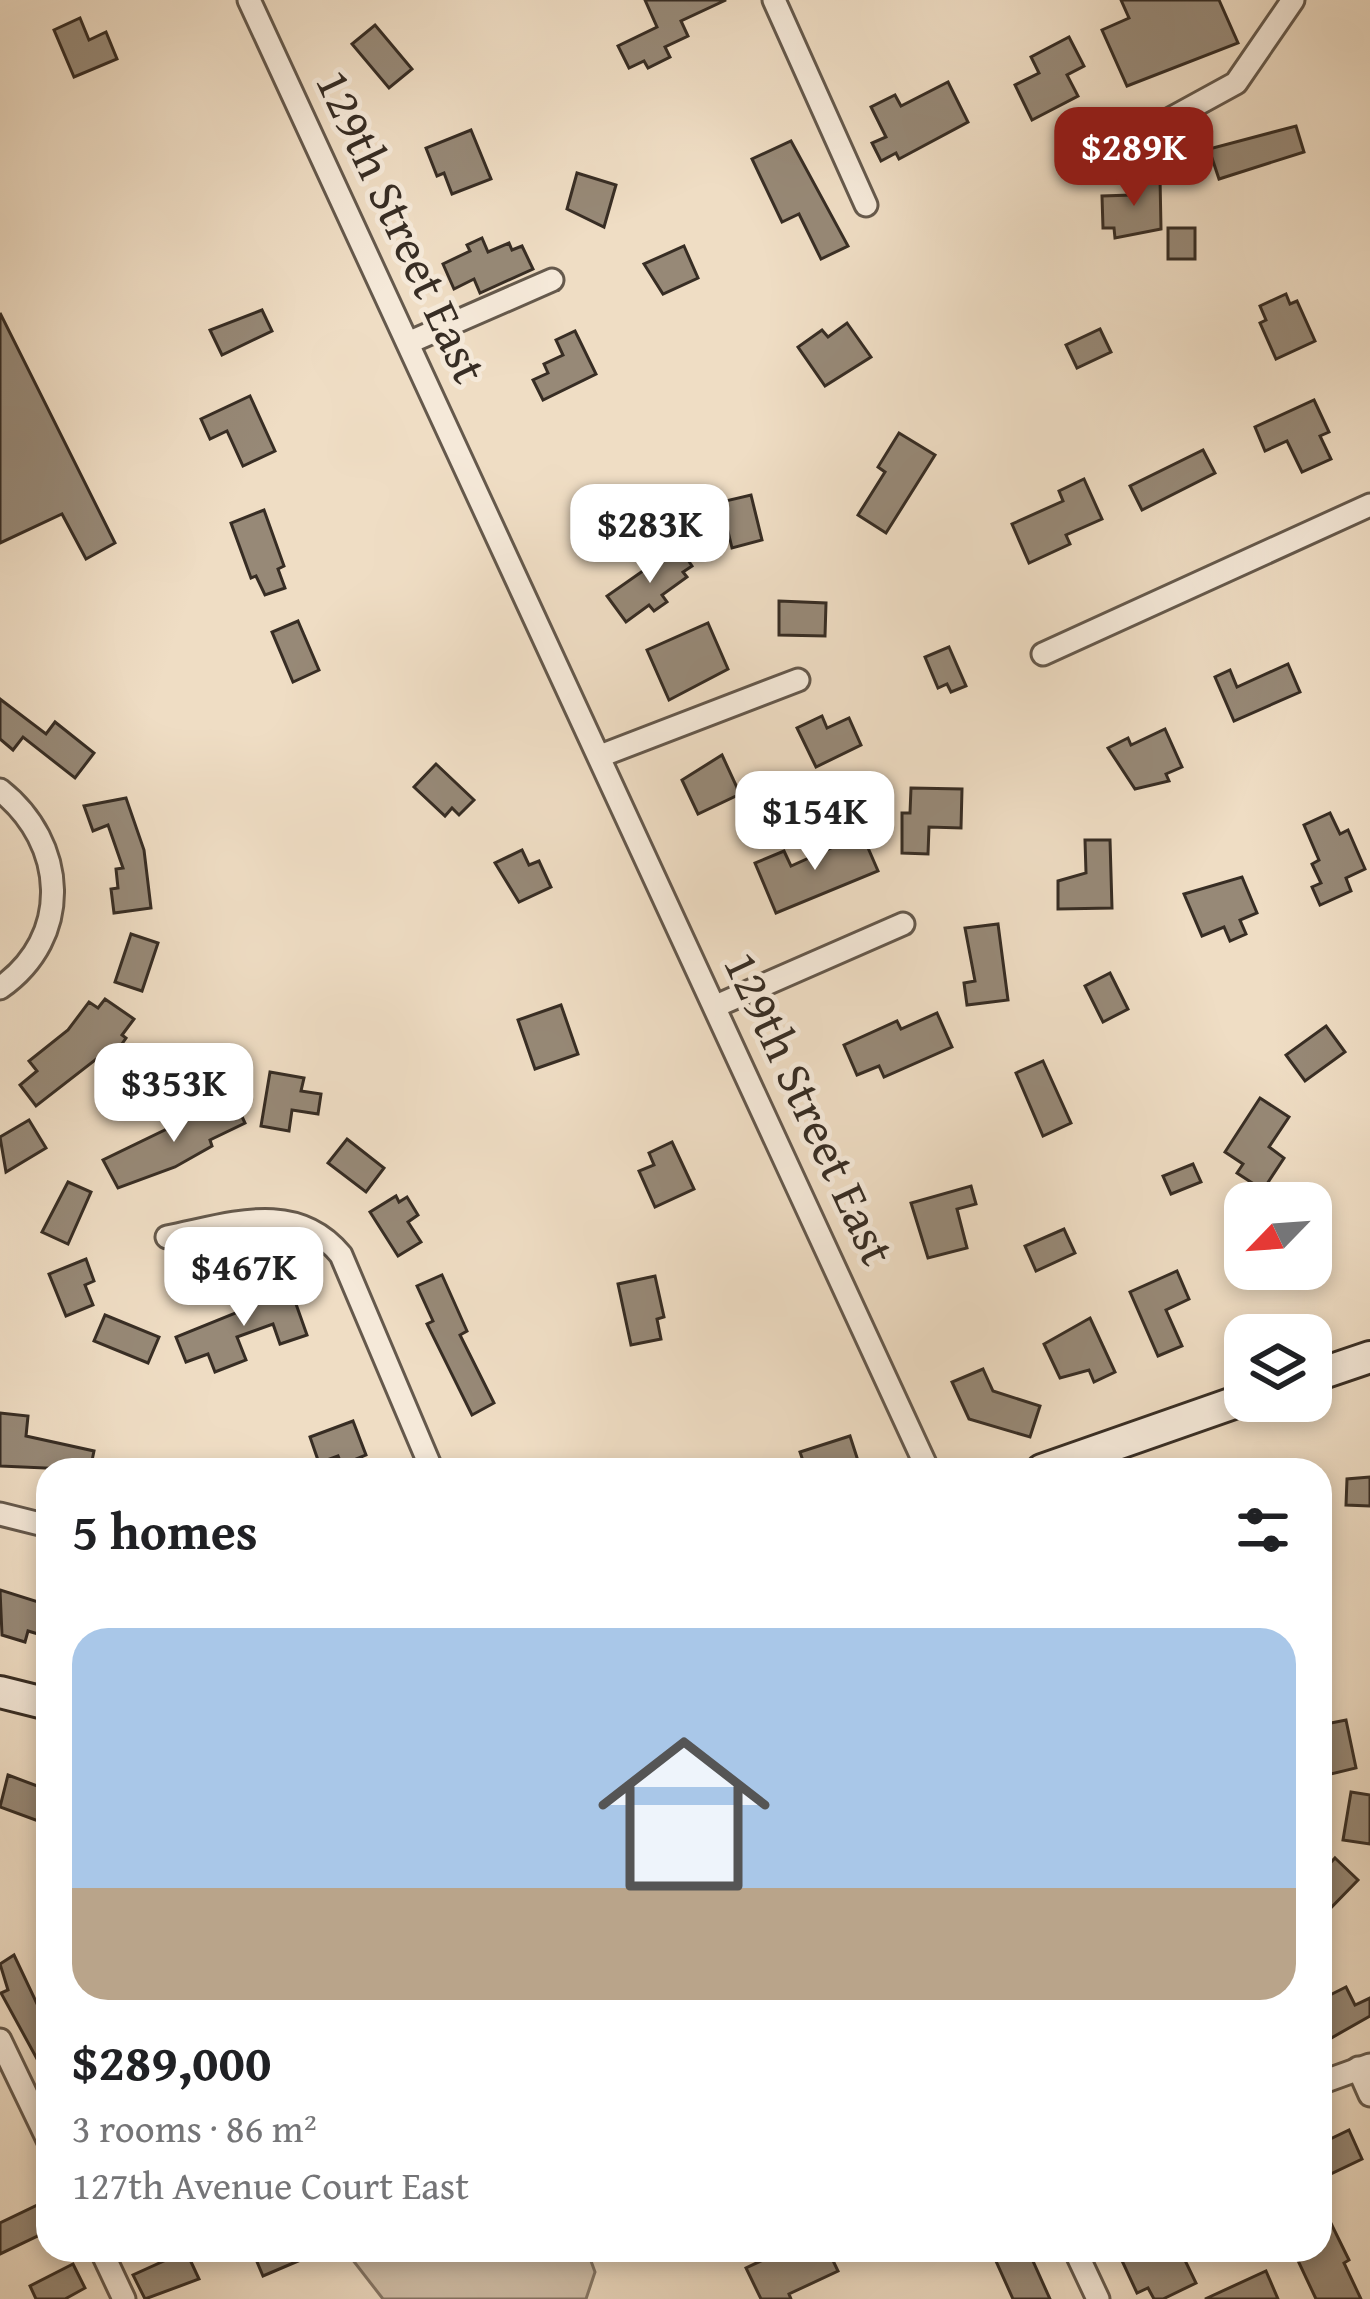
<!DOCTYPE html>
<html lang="en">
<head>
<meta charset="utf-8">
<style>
	:root { --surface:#fff; --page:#f2f2f2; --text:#202124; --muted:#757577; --accent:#8f2418 }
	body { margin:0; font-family:"Gentium Book Plus",serif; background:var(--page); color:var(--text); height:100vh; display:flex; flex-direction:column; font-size:45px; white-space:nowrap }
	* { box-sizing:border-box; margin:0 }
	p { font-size:39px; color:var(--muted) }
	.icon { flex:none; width:66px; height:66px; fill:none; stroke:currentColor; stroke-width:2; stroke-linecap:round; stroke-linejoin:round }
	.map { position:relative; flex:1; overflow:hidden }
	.details { position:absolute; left:36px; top:1458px; width:1296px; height:804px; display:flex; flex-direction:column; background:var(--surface); border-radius:36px; box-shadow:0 6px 18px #0003 }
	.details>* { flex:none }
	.needle { width:78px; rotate:245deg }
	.buttons { position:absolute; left:1224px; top:1182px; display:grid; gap:24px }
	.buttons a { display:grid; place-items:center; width:108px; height:108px; border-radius:24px; background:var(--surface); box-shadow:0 6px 18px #0003; font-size:60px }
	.price { position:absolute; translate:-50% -102px; padding:0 27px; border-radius:24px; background:#fff; color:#222; font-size:39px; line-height:78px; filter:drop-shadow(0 3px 6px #0008) }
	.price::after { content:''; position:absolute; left:50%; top:72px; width:36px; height:27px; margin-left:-18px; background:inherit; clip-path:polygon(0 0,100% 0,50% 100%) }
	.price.on { background:var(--accent); color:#fff }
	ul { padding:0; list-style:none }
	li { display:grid; align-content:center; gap:24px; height:636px; padding:0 36px }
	li span { display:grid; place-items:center; height:372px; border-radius:36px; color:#555 }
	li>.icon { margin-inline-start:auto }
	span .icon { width:216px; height:216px; fill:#fffc; stroke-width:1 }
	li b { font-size:51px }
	h2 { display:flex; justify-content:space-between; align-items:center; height:144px; padding:0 36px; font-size:51px }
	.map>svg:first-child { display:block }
	.green { fill:#d0bfa9; stroke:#847666; stroke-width:3 }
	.building { fill:#978977; stroke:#372d24; stroke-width:3 }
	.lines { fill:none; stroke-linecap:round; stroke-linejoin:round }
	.minor-casing { stroke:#65594c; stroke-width:27 }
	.secondary-casing { stroke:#372d24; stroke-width:36 }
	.minor { stroke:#f5e9d9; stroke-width:21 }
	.secondary { stroke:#f5e9d9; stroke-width:30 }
	.labels { text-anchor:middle; stroke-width:10; stroke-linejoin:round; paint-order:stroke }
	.street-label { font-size:48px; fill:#372d24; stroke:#f5e9d9 }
</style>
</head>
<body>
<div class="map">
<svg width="1370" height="2299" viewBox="0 0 1370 2299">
	<rect width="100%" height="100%" fill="#efddc4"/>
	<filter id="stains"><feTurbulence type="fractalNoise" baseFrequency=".00167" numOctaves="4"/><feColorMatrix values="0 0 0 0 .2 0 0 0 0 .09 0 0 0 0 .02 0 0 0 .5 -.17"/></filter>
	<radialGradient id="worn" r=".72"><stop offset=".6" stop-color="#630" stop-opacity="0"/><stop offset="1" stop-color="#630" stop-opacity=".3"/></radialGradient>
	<path class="green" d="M345 2250H587L595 2272 586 2299H383Z"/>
	<g class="building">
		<path d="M645 0H726L681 21 688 36 665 47 670 57 648 68 644 61 629 68 618 46 657 27Z"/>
		<path d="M1121 0H1219L1238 43 1127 86 1102 30 1129 18Z"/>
		<path d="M80 18 89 40 106 32 117 59 74 77 54 30Z"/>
		<path d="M375 25 412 69 389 88 352 44Z"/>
		<path d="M1069 37 1084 66 1067 75 1078 96 1032 120 1015 85 1039 73 1031 57Z"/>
		<path d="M948 82 968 122 899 159 896 153 881 161 872 143 886 137 871 107 895 95 901 106Z"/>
		<path d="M1296 126 1304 152 1219 179 1209 149Z"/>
		<path d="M471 130 491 179 452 194 444 173 437 176 426 148Z"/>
		<path d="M791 141 848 246 821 259 799 214 782 222 752 159Z"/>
		<path d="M577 173 616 185 604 227 567 209Z"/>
		<path d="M1160 177 1161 229 1115 238 1114 228H1103L1102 196 1132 195V178Z"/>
		<rect x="1168" y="228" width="27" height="31"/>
		<path d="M482 238 488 252 509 243 512 250 522 246 533 269 480 293 474 279 454 289 443 264 470 251 467 245Z"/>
		<path d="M684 246 698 278 663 294 644 264Z"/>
		<path d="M1286 294 1290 304 1297 301 1315 341 1276 359 1260 323 1266 320 1260 306Z"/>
		<path d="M262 310 272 331 222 355 210 330Z"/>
		<path d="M0 313 115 543 86 559 62 514 0 543Z"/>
		<path d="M847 323 871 357 825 386 798 347 822 330 828 337Z"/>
		<path d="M1100 329 1111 352 1077 368 1066 345Z"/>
		<path d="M575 331 596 374 543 400 533 380 548 373 544 364 563 355 556 340Z"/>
		<path d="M250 396 275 451 243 466 227 431 210 439 201 419Z"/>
		<path d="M1314 400 1329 432 1320 436 1331 459 1302 472 1287 441 1265 451 1255 427Z"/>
		<path d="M899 433 935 455 886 533 858 515 885 472 878 467Z"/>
		<path d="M1203 450 1215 473 1142 510 1130 486Z"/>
		<path d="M1084 479 1102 519 1066 535 1070 544 1029 563 1012 524 1063 501 1059 491Z"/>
		<path d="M751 495 762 540 732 548 721 502Z"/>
		<path d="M264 510 284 566 278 569 285 588 265 595 256 576 251 578 231 523Z"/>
		<path d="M682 551 692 566 683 572 687 577 662 595 667 602 654 611 649 605 626 622 607 596 670 552 673 557Z"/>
		<path d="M779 601 826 603 825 636 779 635Z"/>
		<path d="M298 621 319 670 293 682 272 632Z"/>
		<path d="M708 623 728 669 669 700 647 650Z"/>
		<path d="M949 647 966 686 951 692 947 684 938 688 925 657Z"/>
		<path d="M1288 664 1300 692 1234 721 1215 677 1230 670 1237 687Z"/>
		<path d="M0 699 46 734 55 722 94 753 75 778 23 737 13 750 0 739Z"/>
		<path d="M822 716 827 728 849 718 861 745 816 767 797 728Z"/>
		<path d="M1165 729 1182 767 1166 774 1169 781 1135 789 1108 748 1128 738 1131 745Z"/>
		<path d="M722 755 740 794 698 814 682 780Z"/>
		<path d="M436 764 474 800 459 815 452 808 445 816 414 787Z"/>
		<path d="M911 788 962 789 961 828 929 827 928 854 902 853V813H910Z"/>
		<path d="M126 798 144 850 151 908 114 913 111 889 118 888 116 869 123 868 108 825 93 831 84 806Z"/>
		<path d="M1330 813 1340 834 1348 830 1365 869 1346 878 1351 891 1320 905 1312 887 1321 883 1312 864 1319 860 1304 825Z"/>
		<path d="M862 834 878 871 776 913 755 863 784 851 791 866Z"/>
		<path d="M1085 840H1110L1112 908 1058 909V881L1086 873Z"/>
		<path d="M522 850 529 865 539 861 551 887 519 902 495 863Z"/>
		<path d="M1242 877 1257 913 1240 920 1246 934 1230 941 1224 927 1202 936 1184 894Z"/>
		<path d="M998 924 1008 1000 967 1005 964 983 975 981 965 928Z"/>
		<path d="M131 934 158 943 142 991 115 982Z"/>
		<path d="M1110 973 1128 1009 1103 1022 1085 986Z"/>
		<path d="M105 999 134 1019 122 1035 126 1038 112 1058 104 1053 36 1106 20 1085 37 1071 29 1061 68 1030 89 1002 98 1008Z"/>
		<path d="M561 1005 578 1054 535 1069 518 1020Z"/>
		<path d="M937 1013 952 1047 884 1077 879 1066 857 1075 844 1045 897 1021 901 1029Z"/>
		<path d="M1326 1026 1345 1052 1305 1081 1286 1055Z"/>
		<path d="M1043 1061 1071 1123 1043 1136 1016 1073Z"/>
		<path d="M270 1072 304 1078 301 1091 321 1094 318 1114 292 1110 289 1131 261 1126Z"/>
		<path d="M233 1097 245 1123 210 1140 212 1146 175 1167 118 1188 103 1160Z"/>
		<path d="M1260 1098 1289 1117 1269 1147 1284 1158 1263 1190 1237 1173 1243 1164 1225 1152Z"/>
		<path d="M29 1120 46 1148 6 1172 0 1137Z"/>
		<path d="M347 1139 384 1168 366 1192 328 1163Z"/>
		<path d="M672 1142 694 1189 655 1207 639 1171 654 1165 649 1153Z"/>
		<path d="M1193 1164 1201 1182 1171 1194 1163 1176Z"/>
		<path d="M68 1182 91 1192 68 1244 42 1232Z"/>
		<path d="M971 1186 976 1204 957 1209 967 1248 928 1258 911 1203Z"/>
		<path d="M396 1196 399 1202 407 1197 418 1215 408 1222 421 1242 398 1256 370 1212Z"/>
		<path d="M1064 1229 1075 1253 1036 1271 1025 1246Z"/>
		<path d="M86 1259 94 1281 85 1285 93 1305 66 1316 49 1274Z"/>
		<path d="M1177 1271 1189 1299 1166 1310 1182 1346 1158 1356 1130 1292Z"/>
		<path d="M442 1275 467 1331 460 1335 494 1403 472 1415 427 1324 433 1321 417 1286Z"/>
		<path d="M655 1276 664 1317 657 1319 661 1339 631 1345 618 1284Z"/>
		<path d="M271 1285 274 1296 291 1290 307 1335 280 1344 273 1324 237 1337 246 1360 215 1372 208 1354 186 1362 176 1337 253 1306 248 1293Z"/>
		<path d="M105 1315 159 1337 148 1363 94 1341Z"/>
		<path d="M1090 1318 1115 1372 1094 1382 1089 1370 1060 1378 1044 1344Z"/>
		<path d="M983 1369 993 1391 1040 1406 1030 1437 969 1419 952 1382Z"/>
		<path d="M0 1413 28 1416 26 1436 94 1451 90 1470 0 1466Z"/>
		<path d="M353 1421 366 1455 342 1465 338 1456 319 1463 310 1437Z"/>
		<path d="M850 1436 861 1470H806L800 1452Z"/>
		<path d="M1370 1477V1506L1346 1505 1347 1479Z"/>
		<path d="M0 1590 48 1605V1637L28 1631 25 1642 2 1635Z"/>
		<path d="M1346 1720 1356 1768 1331 1774 1321 1725Z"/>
		<path d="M8 1775 48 1790 41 1822 0 1807Z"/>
		<path d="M1351 1792 1370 1795V1844L1343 1840Z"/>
		<path d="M1335 1858 1358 1880 1320 1919V1874Z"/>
		<path d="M14 1955 48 2027V2079L1 1993 8 1990 0 1964Z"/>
		<path d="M1346 1987 1355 2005 1370 1998V2016L1326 2041 1320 2000Z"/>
		<path d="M1349 2130 1362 2159 1320 2179V2144Z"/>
		<path d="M48 2200V2231L0 2254V2223Z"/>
		<path d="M1320 2201 1349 2260 1344 2263 1361 2299H1316L1293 2250H1320Z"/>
		<path d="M252 2250H324L263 2276Z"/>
		<path d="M784 2250H828L838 2271 789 2294 791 2299H761L746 2268Z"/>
		<path d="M991 2250H1028L1050 2299H1013Z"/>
		<path d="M1117 2250H1180L1196 2283 1163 2299H1154L1148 2288 1137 2293Z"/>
		<path d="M186 2251 199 2279 145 2299 133 2275Z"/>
		<path d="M73 2264 85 2288 65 2299H36L30 2286Z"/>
		<path d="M1266 2271 1278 2299H1205Z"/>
	</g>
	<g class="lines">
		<defs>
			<g id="minor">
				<path d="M249 0 928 1470"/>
				<path d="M774 0 866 205"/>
				<path d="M1141 135 1236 83 1293 0"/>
				<path d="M410 342 552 280"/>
				<path d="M1043 654 1370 505"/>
				<path d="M600 756 798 680"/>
				<path d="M0 790C67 843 73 937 0 988"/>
				<path d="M716 1006 903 924"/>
				<path d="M167 1237C229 1225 295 1199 341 1255L432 1470"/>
				<path d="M1105 1447 1116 1470"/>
				<path d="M0 1514 48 1526"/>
				<path d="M0 2040 48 2140"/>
				<path d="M1358 2068 1370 2095"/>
				<path d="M1320 2083 1370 2065"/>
				<path d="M101 2250 124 2299"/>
				<path d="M1075 2250 1098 2299"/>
			</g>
			<g id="secondary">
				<path d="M1311 1377 1370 1357"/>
				<path d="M1042 1470 1245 1399"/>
				<path d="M0 1692 48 1704"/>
			</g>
		</defs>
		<use href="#minor" class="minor-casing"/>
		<use href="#secondary" class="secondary-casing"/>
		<use href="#minor" class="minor"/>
		<use href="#secondary" class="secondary"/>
	</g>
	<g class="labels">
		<g class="street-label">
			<text transform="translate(402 226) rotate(65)" y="17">129th Street East</text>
			<text transform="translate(810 1108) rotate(65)" y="17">129th Street East</text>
		</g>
	</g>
	<rect width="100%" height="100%" filter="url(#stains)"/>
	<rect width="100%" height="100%" fill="url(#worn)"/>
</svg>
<div class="buttons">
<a><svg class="needle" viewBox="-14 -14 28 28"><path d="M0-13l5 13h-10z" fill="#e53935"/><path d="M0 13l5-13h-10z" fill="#757577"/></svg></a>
<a><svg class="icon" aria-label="layers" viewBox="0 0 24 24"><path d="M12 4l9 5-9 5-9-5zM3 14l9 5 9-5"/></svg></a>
</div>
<b class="price on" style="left:1134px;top:209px">$289K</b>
<b class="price" style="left:650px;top:586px">$283K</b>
<b class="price" style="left:815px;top:873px">$154K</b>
<b class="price" style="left:174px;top:1145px">$353K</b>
<b class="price" style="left:244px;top:1329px">$467K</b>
<section class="details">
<h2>5 homes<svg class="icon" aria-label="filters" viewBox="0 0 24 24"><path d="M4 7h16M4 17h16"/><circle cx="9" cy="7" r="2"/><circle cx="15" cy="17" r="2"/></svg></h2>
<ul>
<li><span style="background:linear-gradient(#a9c7e8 70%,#b9a48a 0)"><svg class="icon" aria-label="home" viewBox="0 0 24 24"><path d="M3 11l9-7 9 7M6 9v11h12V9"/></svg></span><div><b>$289,000</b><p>3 rooms · 86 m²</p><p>127th Avenue Court East</p></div></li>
</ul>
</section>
</div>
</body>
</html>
